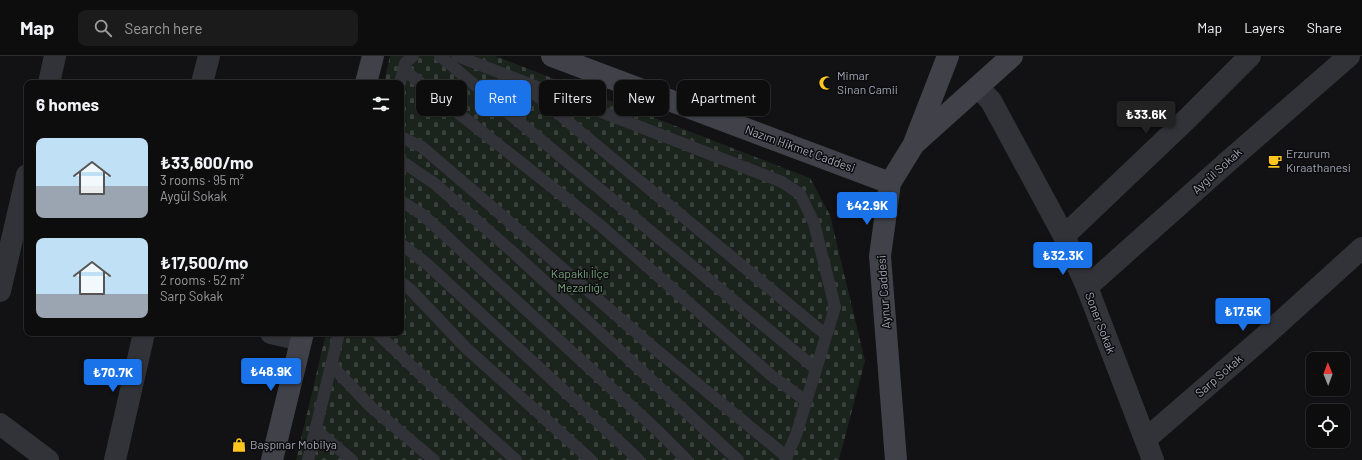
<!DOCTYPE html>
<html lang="en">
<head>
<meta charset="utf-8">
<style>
	:root { --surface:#0e0d0e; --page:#1c1b1c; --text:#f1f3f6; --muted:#9b9c9e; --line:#2e2d2e; --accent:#1a73e8 }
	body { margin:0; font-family:Barlow,sans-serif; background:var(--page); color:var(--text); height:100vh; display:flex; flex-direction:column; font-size:15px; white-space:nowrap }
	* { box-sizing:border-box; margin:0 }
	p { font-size:13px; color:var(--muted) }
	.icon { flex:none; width:22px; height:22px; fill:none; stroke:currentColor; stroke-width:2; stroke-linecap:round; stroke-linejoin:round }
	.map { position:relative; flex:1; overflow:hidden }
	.sheet { position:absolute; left:24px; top:24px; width:380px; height:256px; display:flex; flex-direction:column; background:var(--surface); border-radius:8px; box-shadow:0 1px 3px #0004,0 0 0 1px var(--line) }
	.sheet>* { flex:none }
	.top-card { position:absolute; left:416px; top:24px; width:380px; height:36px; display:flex; gap:8px }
	.needle { width:26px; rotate:359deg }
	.fabs { position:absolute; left:1306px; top:296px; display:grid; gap:8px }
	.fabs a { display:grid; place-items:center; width:44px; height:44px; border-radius:8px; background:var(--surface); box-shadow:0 1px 3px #0004,0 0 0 1px var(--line); font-size:20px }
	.price { position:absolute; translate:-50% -34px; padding:0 9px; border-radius:4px; background:var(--accent); color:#fff; font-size:13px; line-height:26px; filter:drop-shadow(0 1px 2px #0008) }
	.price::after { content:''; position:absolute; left:50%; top:24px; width:12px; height:9px; margin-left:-6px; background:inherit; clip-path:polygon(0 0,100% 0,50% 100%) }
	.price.active { background:#222; color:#fff }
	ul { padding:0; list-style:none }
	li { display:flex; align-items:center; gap:12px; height:100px; padding:0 12px }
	li span { display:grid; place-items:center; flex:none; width:112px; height:80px; border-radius:8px; color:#555 }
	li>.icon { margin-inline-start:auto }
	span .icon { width:48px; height:48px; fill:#fffc; stroke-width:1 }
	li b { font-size:17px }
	h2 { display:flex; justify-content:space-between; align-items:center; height:48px; padding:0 12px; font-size:17px }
	.tag { padding:0 14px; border-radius:8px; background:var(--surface); box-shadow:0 1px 3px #0004,0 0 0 1px var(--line); font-size:14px; line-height:36px }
	.tag.active { background:var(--accent); color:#fff }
	header { display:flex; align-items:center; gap:24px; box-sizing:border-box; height:56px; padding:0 20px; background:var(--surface); border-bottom:1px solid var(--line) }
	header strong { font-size:19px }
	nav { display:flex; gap:22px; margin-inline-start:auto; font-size:14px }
	.search { width:280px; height:36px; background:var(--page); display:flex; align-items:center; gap:10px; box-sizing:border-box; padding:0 14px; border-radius:8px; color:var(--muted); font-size:15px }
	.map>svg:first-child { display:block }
	.cemetery { fill:url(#cemetery-stones) }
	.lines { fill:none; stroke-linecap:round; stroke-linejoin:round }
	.lane { stroke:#323239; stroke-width:12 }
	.street { stroke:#323239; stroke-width:22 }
	.secondary { stroke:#404149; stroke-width:22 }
	.labels { text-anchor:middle; stroke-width:3; stroke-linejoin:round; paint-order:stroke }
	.poi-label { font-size:12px; fill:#a1a6b5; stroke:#0d0c0e; text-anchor:start }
	.street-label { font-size:12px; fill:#a1a6b5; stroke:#0d0c0e }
	.park-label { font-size:12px; fill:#76a37d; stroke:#0d0c0e }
</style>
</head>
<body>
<header>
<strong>Map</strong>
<div class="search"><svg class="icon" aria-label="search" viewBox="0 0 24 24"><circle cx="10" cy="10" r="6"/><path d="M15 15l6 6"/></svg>Search here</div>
<nav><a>Map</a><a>Layers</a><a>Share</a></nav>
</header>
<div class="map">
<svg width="1362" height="404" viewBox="0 0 1362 404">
	<defs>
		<pattern id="cemetery-stones" width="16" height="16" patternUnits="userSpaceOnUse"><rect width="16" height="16" fill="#1b231d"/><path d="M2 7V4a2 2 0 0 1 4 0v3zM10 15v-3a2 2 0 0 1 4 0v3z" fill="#39403c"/></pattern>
	</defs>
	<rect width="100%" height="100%" fill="#121113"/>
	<path class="cemetery" d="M390 0H495L810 122 830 159 865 305 839 404H296L326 277H401V27H384Z"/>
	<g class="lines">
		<g class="lane">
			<path d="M440 0 816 313"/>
			<path d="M457 0 782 126 800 138 814 167 835 251 796 379 785 404"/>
			<path d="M404 14 600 169 772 320 806 345"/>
			<path d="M400 27 405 7 413 0"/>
			<path d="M525 30 826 279"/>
			<path d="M401 81 422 91 484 144 655 293 787 401"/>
			<path d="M401 105 434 127 515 198 738 404"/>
			<path d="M401 145 423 159 659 376 687 404"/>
			<path d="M401 188 427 208 639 404"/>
			<path d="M401 226 411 234 466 292 591 404"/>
			<path d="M377 277 418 316 516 404"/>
			<path d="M331 309 371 351 434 404"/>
			<path d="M315 373 352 404"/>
			<path d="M308 404 339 277"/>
		</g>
		<g class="street">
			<path d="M49 27 55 0"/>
			<path d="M202 27 209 0"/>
			<path d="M978 31 991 45 1064 180 1087 231 1153 404"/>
			<path d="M1064 180 1187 63 1250 0"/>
			<path d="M1087 231 1224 109 1349 0"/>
			<path d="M0 235 27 119"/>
			<path d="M271 277 301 284"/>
			<path d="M0 368 48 404"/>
			<path d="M1146 383 1267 278 1362 192"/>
			<path d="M115 404 144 277"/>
		</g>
		<g class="secondary">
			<path d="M552 0 890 127"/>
			<path d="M366 27 373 0"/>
			<path d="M915 85 948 0"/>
			<path d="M272 404 303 277"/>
			<path d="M896 404 880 200 890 127 914 88 1012 0"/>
		</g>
	</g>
	<defs>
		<symbol id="mosque-bare" viewBox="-9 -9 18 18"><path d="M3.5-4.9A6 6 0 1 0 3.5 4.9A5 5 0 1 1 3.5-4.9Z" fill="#ffc71e" stroke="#0d0c0e" stroke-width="2.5" paint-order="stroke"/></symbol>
		<symbol id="cafe-bare" viewBox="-9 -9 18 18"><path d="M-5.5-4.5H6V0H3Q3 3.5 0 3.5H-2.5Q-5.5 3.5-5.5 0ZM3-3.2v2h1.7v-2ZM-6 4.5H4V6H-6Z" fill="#ffc71e" stroke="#0d0c0e" stroke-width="2.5" paint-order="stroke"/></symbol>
		<symbol id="shop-bare" viewBox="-9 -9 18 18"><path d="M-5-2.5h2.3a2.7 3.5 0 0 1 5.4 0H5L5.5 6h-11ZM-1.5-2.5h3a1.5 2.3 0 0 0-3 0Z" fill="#ffc71e" stroke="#0d0c0e" stroke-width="2.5" paint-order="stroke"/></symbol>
	</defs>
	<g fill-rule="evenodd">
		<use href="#mosque-bare" x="816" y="17" width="20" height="20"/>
		<use href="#cafe-bare" x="1265" y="95" width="20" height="20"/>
		<use href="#shop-bare" x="229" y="379" width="20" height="20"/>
	</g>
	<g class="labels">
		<g class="poi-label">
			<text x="837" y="24">Mimar<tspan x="837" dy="14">Sinan Camii</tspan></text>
			<text x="1286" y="102">Erzurum<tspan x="1286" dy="14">Kıraathanesi</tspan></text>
			<text x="250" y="393">Başpınar Mobilya</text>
		</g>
		<g class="street-label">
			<text transform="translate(800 93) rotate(20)" y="4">Nazım Hikmet Caddesi</text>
			<text transform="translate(1217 115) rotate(-42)" y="4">Aygül Sokak</text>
			<text transform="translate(884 236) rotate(-94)" y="4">Aynur Caddesi</text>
			<text transform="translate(1100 267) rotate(69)" y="4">Soner Sokak</text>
			<text transform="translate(1219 320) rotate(-41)" y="4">Sarp Sokak</text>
		</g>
		<g class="park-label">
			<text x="580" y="222">Kapaklı İlçe<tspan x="580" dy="14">Mezarlığı</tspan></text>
		</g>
	</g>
</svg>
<div class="fabs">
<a><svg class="needle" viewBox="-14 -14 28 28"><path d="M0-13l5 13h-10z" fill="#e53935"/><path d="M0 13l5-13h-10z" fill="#9b9c9e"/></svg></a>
<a><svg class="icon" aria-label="locate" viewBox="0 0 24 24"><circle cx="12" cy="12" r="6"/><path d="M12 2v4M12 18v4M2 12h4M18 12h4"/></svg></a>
</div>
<b class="price active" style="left:1146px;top:79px">₺33.6K</b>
<b class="price" style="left:867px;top:170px">₺42.9K</b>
<b class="price" style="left:1063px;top:220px">₺32.3K</b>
<b class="price" style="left:1243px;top:276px">₺17.5K</b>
<b class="price" style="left:271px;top:336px">₺48.9K</b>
<b class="price" style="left:113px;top:337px">₺70.7K</b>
<div class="top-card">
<a class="tag">Buy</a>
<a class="tag active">Rent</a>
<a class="tag">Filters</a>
<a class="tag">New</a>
<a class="tag">Apartment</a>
</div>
<section class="sheet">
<h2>6 homes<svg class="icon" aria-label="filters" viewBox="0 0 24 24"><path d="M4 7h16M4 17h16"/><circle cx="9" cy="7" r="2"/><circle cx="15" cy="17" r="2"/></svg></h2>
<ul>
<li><span style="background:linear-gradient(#bfe0f5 60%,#9aa5b1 0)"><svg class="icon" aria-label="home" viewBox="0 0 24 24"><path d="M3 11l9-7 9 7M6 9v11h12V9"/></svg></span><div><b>₺33,600/mo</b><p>3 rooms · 95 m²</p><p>Aygül Sokak</p></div></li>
<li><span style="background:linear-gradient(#bfe0f5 70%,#9aa5b1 0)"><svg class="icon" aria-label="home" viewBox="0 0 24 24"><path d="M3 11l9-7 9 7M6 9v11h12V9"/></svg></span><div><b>₺17,500/mo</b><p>2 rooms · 52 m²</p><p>Sarp Sokak</p></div></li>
</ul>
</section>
</div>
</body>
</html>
